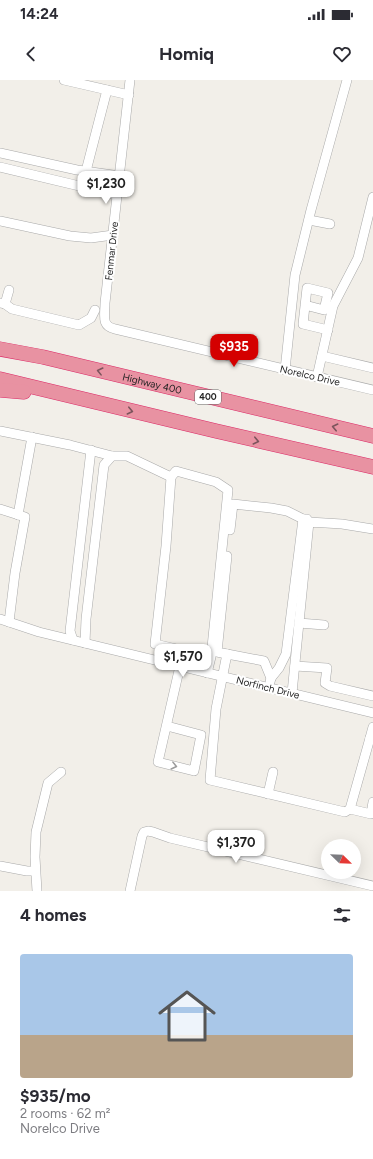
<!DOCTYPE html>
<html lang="en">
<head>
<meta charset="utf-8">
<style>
	:root { --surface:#fff; --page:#f7f7f7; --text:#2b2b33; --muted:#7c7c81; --accent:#d40000 }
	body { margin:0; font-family:Figtree,sans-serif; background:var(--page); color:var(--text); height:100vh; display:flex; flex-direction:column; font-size:15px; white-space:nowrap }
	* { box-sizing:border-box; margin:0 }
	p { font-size:13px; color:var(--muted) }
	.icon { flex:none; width:22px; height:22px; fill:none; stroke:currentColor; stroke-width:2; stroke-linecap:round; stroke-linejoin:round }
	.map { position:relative; height:811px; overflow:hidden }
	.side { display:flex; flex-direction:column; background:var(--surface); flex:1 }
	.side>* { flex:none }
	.needle { width:26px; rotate:113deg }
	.buttons { position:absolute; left:321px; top:759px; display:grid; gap:8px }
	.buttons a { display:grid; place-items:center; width:40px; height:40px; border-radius:50%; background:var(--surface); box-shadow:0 4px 16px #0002; font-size:20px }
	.price { position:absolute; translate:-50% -34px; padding:0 9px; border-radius:8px; background:#fff; color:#222; font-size:13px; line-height:26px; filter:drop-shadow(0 1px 2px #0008) }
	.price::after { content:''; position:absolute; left:50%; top:24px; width:12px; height:9px; margin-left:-6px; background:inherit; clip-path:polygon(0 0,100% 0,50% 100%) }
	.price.selected { background:var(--accent); color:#fff }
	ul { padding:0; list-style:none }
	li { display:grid; align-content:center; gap:8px; height:212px; padding:0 20px }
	li span { display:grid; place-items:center; height:124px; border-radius:4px; color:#555 }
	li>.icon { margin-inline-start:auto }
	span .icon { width:72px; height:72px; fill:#fffc; stroke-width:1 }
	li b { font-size:17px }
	h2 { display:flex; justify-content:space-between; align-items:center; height:48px; padding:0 20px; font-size:17px }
	.status { display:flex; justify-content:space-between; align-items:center; height:28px; padding:0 20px; background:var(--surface); direction:ltr }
	.status svg { height:11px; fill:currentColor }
	header { display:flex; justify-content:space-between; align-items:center; height:52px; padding:0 20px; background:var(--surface); font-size:18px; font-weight:700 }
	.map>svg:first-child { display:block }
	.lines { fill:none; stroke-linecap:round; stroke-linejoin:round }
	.minor-casing { stroke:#a9a9a9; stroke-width:10 }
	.highway-casing { stroke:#dc2a67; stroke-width:15 }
	.minor { stroke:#fff; stroke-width:9 }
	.highway { stroke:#e892a2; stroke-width:14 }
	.oneway { stroke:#7b545c }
	.oneway2 { stroke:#9c9c9c }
	.labels { text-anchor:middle; stroke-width:4; stroke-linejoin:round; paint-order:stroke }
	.shield { fill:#fff; stroke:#646464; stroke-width:1 }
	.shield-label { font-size:9px; font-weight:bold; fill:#222 }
	.street-label { font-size:10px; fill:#222; stroke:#fff }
</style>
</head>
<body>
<div class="status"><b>14:24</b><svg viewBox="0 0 49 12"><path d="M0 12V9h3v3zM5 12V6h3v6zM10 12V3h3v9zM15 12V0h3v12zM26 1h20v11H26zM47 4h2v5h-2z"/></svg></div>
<header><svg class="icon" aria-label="back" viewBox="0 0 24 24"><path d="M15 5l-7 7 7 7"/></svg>Homiq<svg class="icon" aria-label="heart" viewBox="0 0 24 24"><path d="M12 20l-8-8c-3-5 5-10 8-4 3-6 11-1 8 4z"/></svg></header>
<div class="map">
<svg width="373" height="811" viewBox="0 0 373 811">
	<rect width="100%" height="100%" fill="#f2efe9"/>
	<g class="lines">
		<defs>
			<g id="minor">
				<path d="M64 0 129 15"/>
				<path d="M130 0 105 223C105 236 101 246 115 249L373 310"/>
				<path d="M0 73 77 90 120 96"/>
				<path d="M0 87 117 115"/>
				<path d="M86 91 107 10"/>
				<path d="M309 140 330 144"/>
				<path d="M0 141 70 156 91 158 113 155"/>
				<path d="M1 223 5 224 9 210"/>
				<path d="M5 224 12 229 79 245 91 238 95 230"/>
				<path d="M305 225 324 230 328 213 307 208 303 244 328 250"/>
				<path d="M322 276 373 288"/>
				<path d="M285 290 295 195 311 130 347 0"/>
				<path d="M317 297 333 226 358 178 373 117"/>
				<path d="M0 351 70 365 112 376"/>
				<path d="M0 429 25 437 15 493 9 542"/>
				<path d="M18 435 32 357"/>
				<path d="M230 450 233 424 271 428 287 431 303 439"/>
				<path d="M0 539 39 552 373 633"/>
				<path d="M299 543 324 545"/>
				<path d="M73 560 70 551 91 370"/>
				<path d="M85 563 86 539 104 385 112 376H127L171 397"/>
				<path d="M227 574 217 572 227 476"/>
				<path d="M295 586 327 588 325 603 330 606 373 616"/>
				<path d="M207 593 211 577 155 564 166 466 171 397 176 391 216 402 228 410 211 577"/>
				<path d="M271 598 264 581 227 574 216 629 210 700 345 732 350 729 371 734 373 722"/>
				<path d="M270 602 271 598 279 588 286 574 303 439H307L308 441"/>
				<path d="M292 613 309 442 342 444 373 449"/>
				<path d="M167 646 201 655 194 691 158 682 180 586"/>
				<path d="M373 647 370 658 373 659"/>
				<path d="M268 714 273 692"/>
				<path d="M350 729 370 658"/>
				<path d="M0 786 27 791H35"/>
				<path d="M37 811 35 777 36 752 48 703 61 692"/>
				<path d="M130 811 142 756 144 752 148 751 153 752 170 758 373 806"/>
			</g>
			<g id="highway">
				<path id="s1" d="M0 269 43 277 373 356"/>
				<path d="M0 299 216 351 373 387"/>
				<path d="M0 310 24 312"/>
			</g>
		</defs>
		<use href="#minor" class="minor-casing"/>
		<use href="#highway" class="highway-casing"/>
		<use href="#minor" class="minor"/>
		<use href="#highway" class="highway"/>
	</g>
	<defs><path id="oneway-chevron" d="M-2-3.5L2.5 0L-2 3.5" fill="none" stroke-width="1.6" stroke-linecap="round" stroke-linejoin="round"/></defs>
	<g class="oneway">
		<use href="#oneway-chevron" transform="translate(100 291) rotate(-166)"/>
		<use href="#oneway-chevron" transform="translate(130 331) rotate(13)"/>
		<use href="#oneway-chevron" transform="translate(335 347) rotate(-167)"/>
		<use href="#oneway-chevron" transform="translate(256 361) rotate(13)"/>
	</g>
	<use class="oneway2" href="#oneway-chevron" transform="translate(174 686) rotate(14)"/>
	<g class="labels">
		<rect class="shield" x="195" y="310" width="26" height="14" rx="3"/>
		<g class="shield-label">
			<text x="208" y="320">400</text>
		</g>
		<g class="street-label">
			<text transform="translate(111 171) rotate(-84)" y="4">Fenmar Drive</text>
			<text transform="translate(310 295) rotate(13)" y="4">Norelco Drive</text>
			<text dy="4" stroke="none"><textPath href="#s1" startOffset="156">Highway 400</textPath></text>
			<text transform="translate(268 607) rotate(14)" y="4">Norfinch Drive</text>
		</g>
	</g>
</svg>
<div class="buttons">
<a><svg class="needle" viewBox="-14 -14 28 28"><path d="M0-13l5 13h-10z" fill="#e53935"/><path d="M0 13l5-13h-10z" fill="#7c7c81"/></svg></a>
</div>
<b class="price" style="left:106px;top:125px">$1,230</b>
<b class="price selected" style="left:234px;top:288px">$935</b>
<b class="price" style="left:183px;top:598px">$1,570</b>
<b class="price" style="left:236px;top:784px">$1,370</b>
</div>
<section class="side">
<h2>4 homes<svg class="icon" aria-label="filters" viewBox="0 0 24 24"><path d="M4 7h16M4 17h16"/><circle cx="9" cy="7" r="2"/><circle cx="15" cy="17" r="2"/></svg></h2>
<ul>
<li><span style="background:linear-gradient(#a9c7e8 65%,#b9a48a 0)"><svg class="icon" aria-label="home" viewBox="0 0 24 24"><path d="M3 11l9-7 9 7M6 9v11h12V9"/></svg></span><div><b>$935/mo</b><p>2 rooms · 62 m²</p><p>Norelco Drive</p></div></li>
</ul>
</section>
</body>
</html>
